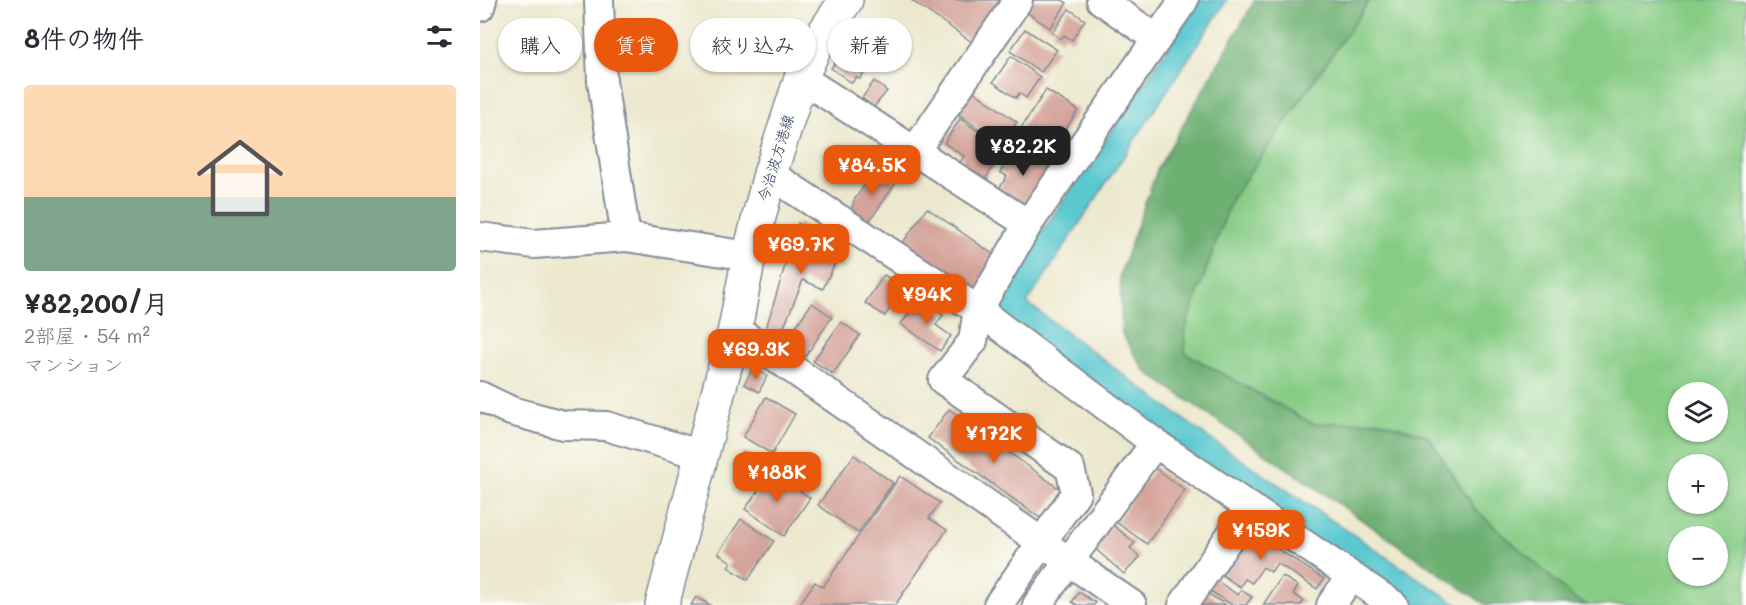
<!DOCTYPE html>
<html lang="ja">
<head>
<meta charset="utf-8">
<style>
	:root { --surface:#fff; --page:#f2f2f3; --text:#2b2b33; --muted:#7c7c81; --accent:#ea580c }
	body { margin:0; font-family:Mali,"Klee One",sans-serif; background:var(--page); color:var(--text); height:100vh; display:flex; flex-direction:column; font-size:22px; white-space:nowrap }
	* { box-sizing:border-box; margin:0 }
	p { font-size:20px; color:var(--muted) }
	.icon { flex:none; width:33px; height:33px; fill:none; stroke:currentColor; stroke-width:2; stroke-linecap:round; stroke-linejoin:round }
	.map { position:relative; flex:1; overflow:hidden }
	.panel { display:flex; flex-direction:column; background:var(--surface); width:480px }
	.panel>* { flex:none }
	.top-card { position:absolute; left:18px; top:18px; width:570px; height:54px; display:flex; gap:12px }
	.buttons { position:absolute; left:1188px; top:382px; display:grid; gap:12px }
	.buttons a { display:grid; place-items:center; width:60px; height:60px; border-radius:50%; background:var(--surface); box-shadow:0 2px 4px #0004; font-size:30px }
	.price { position:absolute; translate:-50% -51px; padding:0 14px; border-radius:12px; background:var(--accent); color:#fff; font-size:20px; line-height:39px; filter:drop-shadow(0 2px 3px #0008) }
	.price::after { content:''; position:absolute; left:50%; top:36px; width:18px; height:14px; margin-left:-9px; background:inherit; clip-path:polygon(0 0,100% 0,50% 100%) }
	.price.on { background:#222; color:#fff }
	ul { padding:0; list-style:none }
	li { display:grid; align-content:center; gap:12px; height:318px; padding:0 24px }
	li span { display:grid; place-items:center; height:186px; border-radius:6px; color:#555 }
	li>.icon { margin-inline-start:auto }
	span .icon { width:108px; height:108px; fill:#fffc; stroke-width:1 }
	li b { font-size:26px }
	h2 { display:flex; justify-content:space-between; align-items:center; height:72px; padding:0 24px; font-size:26px }
	.chip { padding:0 21px; border-radius:27px; background:var(--surface); box-shadow:0 2px 4px #0004; font-size:21px; line-height:54px }
	.chip.on { background:var(--accent); color:#fff }
	main { display:flex; flex:1; min-height:0 }
	.map>svg:first-child { display:block }
	.green { fill:#87cc85; stroke:#517e72; stroke-width:1.5; fill-rule:evenodd }
	.forest { fill:#6db072; stroke:#447068; stroke-width:1.5 }
	.water { fill:#5cc9d0; stroke:#3c7c97; stroke-width:1.5 }
	.building { fill:#d4a39a }
	.lines { fill:none; stroke-linecap:round; stroke-linejoin:round }
	.minor-casing { stroke:#848c96; stroke-width:32 }
	.primary-casing { stroke:#848c96; stroke-width:36 }
	.minor { stroke:#fff; stroke-width:28 }
	.primary { stroke:#fff; stroke-width:33 }
	.labels { text-anchor:middle; stroke-width:4.5; stroke-linejoin:round; paint-order:stroke }
	.street-label { font-size:15px; fill:#1b2f5e; stroke:#fdfcf7 }
</style>
</head>
<body>
<main>
<section class="panel">
<h2>8件の物件<svg class="icon" aria-label="filters" viewBox="0 0 24 24"><path d="M4 7h16M4 17h16"/><circle cx="9" cy="7" r="2"/><circle cx="15" cy="17" r="2"/></svg></h2>
<ul>
<li><span style="background:linear-gradient(#ffd9b3 60%,#7fa58c 0)"><svg class="icon" aria-label="home" viewBox="0 0 24 24"><path d="M3 11l9-7 9 7M6 9v11h12V9"/></svg></span><div><b>¥82,200/月</b><p>2部屋 · 54 m²</p><p>マンション</p></div></li>
</ul>
</section>
<div class="map">
<svg width="1266" height="605" viewBox="0 0 1266 605">
	<rect width="100%" height="100%" fill="#fdfcf7"/>
	<filter id="ink" filterUnits="userSpaceOnUse"><feTurbulence type="fractalNoise" baseFrequency=".0167" numOctaves="2"/><feDisplacementMap in="SourceGraphic" scale="12" xChannelSelector="R" yChannelSelector="G"/><feConvolveMatrix kernelMatrix="1 2 1 2 8 2 1 2 1" color-interpolation-filters="sRGB"/></filter>
	<filter id="wash" filterUnits="userSpaceOnUse"><feTurbulence type="fractalNoise" baseFrequency=".008" numOctaves="4" result="noise"/><feDisplacementMap in="SourceGraphic" scale="24" xChannelSelector="R" yChannelSelector="G"/><feGaussianBlur stdDeviation="1.35" result="paint"/><feColorMatrix in="noise" values="0 0 0 0 0 0 0 0 0 0 0 0 0 0 0 0 0 1.4 0 .05"/><feComposite in="paint" operator="in"/></filter>
	<g filter="url(#wash)">
		<rect width="100%" height="100%" fill="#ece8cd"/>
		<path class="green" d="M890 0H1266V605H1108L1095 599 995 509 948 436 900 421 833 424 705 353 704 332 751 200ZM1198 393H1238V432H1198ZM1198 465H1238V504H1198ZM1198 537H1238V576H1198Z"/>
		<path class="forest" d="M775 0H890L751 200 704 332 705 353 833 424 900 421 948 436 995 509 1095 599 1108 605H1006L665 371 642 334 640 274 677 170Z"/>
		<path class="water" d="M718 0H747L547 303 726 436 978 605H933L766 497 524 319 514 301 662 87Z"/>
		<g id="blocks">
			<g class="building">
				<path d="M431 0H521L492 42Z"/>
				<path d="M548 0H582L587 3 570 28 542 9Z"/>
				<path d="M589 9 605 20 592 40 584 35 581 39 572 33Z"/>
				<path d="M545 29 577 50 561 72 530 51Z"/>
				<path d="M378 31 402 47 380 79 376 77 372 83 351 68Z"/>
				<path d="M531 56 560 77 546 98 539 93 536 98 513 82Z"/>
				<path d="M394 81 407 91 394 107 382 98Z"/>
				<path d="M490 89 537 122 521 144 474 111Z"/>
				<path d="M566 90 598 110 567 158 535 137Z"/>
				<path d="M480 119 525 148 502 184 477 168 484 156 464 143Z"/>
				<path d="M537 146 574 170 565 185 559 181 541 209 517 192 527 176 520 172Z"/>
				<path d="M396 169 416 183 388 223 371 212 374 200Z"/>
				<path d="M447 208 514 255 495 298 421 245Z"/>
				<path d="M318 223 361 250 343 289 323 280 297 344 284 335Z"/>
				<path d="M404 275 424 288 405 316 385 303Z"/>
				<path d="M440 298 463 315 456 325 471 336 460 351 421 324Z"/>
				<path d="M332 303 352 317 325 357 304 343Z"/>
				<path d="M361 322 380 335 353 374 333 361Z"/>
				<path d="M273 368 287 376 279 392 264 384Z"/>
				<path d="M286 397 315 414 292 454 263 437Z"/>
				<path d="M469 409 581 490 560 518 448 438Z"/>
				<path d="M263 452 280 458 270 483 254 477Z"/>
				<path d="M374 455 413 483 378 533 338 505Z"/>
				<path d="M675 468 705 490 667 544 636 522Z"/>
				<path d="M288 469 330 498 304 536 265 509 278 491 274 488Z"/>
				<path d="M420 476 460 503 449 518 467 530 415 605H319L335 582 343 587Z"/>
				<path d="M261 519 294 541 268 580 248 567 251 562 238 553Z"/>
				<path d="M632 524 655 543 650 548 660 557 644 574 612 546Z"/>
				<path d="M766 528 844 579 837 589 797 563 791 572 783 567 772 583 765 579 760 587 737 572Z"/>
				<path d="M802 576 818 586 813 594 824 601 821 605H783Z"/>
				<path d="M731 577 758 595 761 590 772 597 766 605H752L724 587Z"/>
				<path d="M722 590 746 605H712Z"/>
				<path d="M599 592 616 603 614 605H597L592 602Z"/>
				<path d="M216 597 230 605H211Z"/>
			</g>
		</g>
	</g>
	<g filter="url(#ink)">
		<use href="#blocks" fill-opacity="0" stroke="#848c96" stroke-width="1.5"/>
		<g class="lines">
			<defs>
				<g id="minor">
					<path d="M119 0 122 81 146 237"/>
					<path d="M621 0 677 39"/>
					<path d="M0 7 2 0"/>
					<path d="M321 78 548 224"/>
					<path d="M435 151 538 0"/>
					<path d="M290 174 498 310 675 443 914 605"/>
					<path d="M0 237 54 244 146 237 269 256"/>
					<path d="M255 329 652 605"/>
					<path d="M0 396 31 411 83 425 126 426 222 455"/>
					<path d="M518 605 596 493 590 468 463 380 493 341 498 310 548 224 704 0"/>
					<path d="M557 605 675 443"/>
					<path d="M703 605 770 507"/>
					<path d="M851 605 871 576"/>
				</g>
				<path id="primary" d="M182 605 255 329 269 256 290 174 321 78 336 45 366 0"/>
			</defs>
			<use href="#minor" class="minor-casing"/>
			<use href="#primary" class="primary-casing"/>
			<use href="#minor" class="minor"/>
			<use href="#primary" class="primary"/>
		</g>
	</g>
	<g class="labels">
		<g class="street-label">
			<text transform="translate(296 158) rotate(-73)" y="5">今治波方港線</text>
		</g>
	</g>
</svg>
<div class="buttons">
<a><svg class="icon" aria-label="layers" viewBox="0 0 24 24"><path d="M12 4l9 5-9 5-9-5zM3 14l9 5 9-5"/></svg></a>
<a>+</a>
<a>−</a>
</div>
<b class="price on" style="left:543px;top:177px">¥82.2K</b>
<b class="price" style="left:392px;top:196px">¥84.5K</b>
<b class="price" style="left:321px;top:275px">¥69.7K</b>
<b class="price" style="left:447px;top:325px">¥94K</b>
<b class="price" style="left:276px;top:380px">¥69.3K</b>
<b class="price" style="left:514px;top:464px">¥172K</b>
<b class="price" style="left:297px;top:503px">¥188K</b>
<b class="price" style="left:781px;top:561px">¥159K</b>
<div class="top-card">
<a class="chip">購入</a>
<a class="chip on">賃貸</a>
<a class="chip">絞り込み</a>
<a class="chip">新着</a>
</div>
</div>
</main>
</body>
</html>
